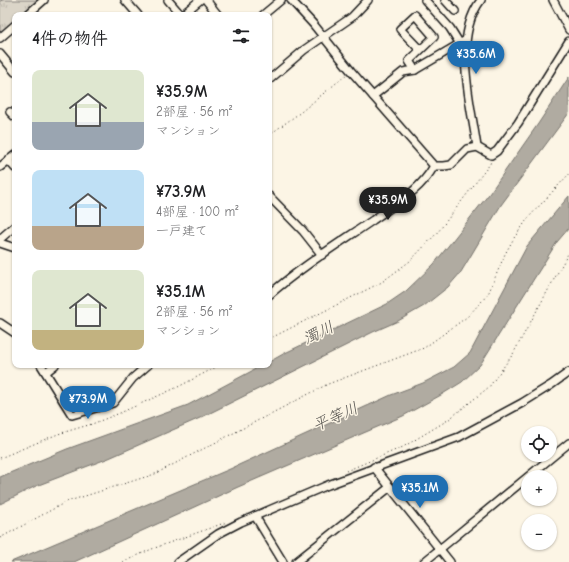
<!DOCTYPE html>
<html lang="ja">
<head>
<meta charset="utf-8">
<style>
	:root { --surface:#fff; --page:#f6f6f6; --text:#202124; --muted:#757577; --accent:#1f6fb2 }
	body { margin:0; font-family:"Comic Neue","Klee One",sans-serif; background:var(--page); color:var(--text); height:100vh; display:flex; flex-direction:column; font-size:15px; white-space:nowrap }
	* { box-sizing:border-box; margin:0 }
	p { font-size:13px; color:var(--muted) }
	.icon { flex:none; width:22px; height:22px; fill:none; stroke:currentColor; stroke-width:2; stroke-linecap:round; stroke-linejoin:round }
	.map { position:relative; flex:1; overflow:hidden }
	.panel { position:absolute; left:12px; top:12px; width:260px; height:356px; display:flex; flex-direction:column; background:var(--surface); border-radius:8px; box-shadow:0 1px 3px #0004 }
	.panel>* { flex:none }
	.tools { position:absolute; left:521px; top:426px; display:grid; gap:8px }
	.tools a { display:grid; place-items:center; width:36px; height:36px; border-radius:50%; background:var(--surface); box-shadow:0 1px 3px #0004; font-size:20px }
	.price { position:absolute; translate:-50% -34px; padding:0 9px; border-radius:14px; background:var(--accent); color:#fff; font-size:13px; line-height:26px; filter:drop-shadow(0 1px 2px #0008) }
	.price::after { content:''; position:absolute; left:50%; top:24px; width:12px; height:9px; margin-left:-6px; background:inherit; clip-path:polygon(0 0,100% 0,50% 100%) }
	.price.selected { background:#222; color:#fff }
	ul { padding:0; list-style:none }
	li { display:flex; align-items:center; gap:12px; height:100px; padding:0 20px }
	li span { display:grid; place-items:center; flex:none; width:112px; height:80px; border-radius:8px; color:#555 }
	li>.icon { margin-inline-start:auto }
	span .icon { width:48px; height:48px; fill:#fffc; stroke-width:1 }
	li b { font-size:17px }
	h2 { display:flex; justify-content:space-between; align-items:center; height:48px; padding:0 20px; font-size:17px }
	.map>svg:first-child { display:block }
	.grass { fill:url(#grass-tufts); stroke:#7c7872 }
	.water { fill:#b0aba1; stroke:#75726c }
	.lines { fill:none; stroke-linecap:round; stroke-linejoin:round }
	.minor-casing { stroke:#1c1c1c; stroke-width:10 }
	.path { stroke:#1c1c1c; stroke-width:1; stroke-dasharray:1 3; stroke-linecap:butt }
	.minor { stroke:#fcf5e5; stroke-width:7 }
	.labels { text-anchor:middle; stroke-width:3; stroke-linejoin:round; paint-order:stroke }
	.water-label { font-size:16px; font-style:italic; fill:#575551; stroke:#fcf5e5 }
</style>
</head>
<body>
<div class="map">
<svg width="569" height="562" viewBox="0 0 569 562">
	<defs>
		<pattern id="grass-tufts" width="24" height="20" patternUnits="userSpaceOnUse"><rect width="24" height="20" fill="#dbd5c8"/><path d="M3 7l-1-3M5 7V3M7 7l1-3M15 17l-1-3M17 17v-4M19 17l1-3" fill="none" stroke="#bbb6ab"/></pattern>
	</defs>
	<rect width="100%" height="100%" fill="#fcf5e5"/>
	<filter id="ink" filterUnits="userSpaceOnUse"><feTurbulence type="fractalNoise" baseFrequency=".025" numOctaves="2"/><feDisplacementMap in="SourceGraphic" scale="8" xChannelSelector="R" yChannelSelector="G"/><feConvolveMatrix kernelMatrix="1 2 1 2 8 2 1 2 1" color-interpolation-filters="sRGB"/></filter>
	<g filter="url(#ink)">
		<path class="grass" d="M0 0H38L21 15H15V20L0 33Z"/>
		<g class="water">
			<path d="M569 77V113L501 205 461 272 448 287 424 306 398 321 373 332 200 418 109 458 36 486 0 504V477L67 449 188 405 263 365H269V362L285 353 387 304 406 291 434 264 489 194 538 124Z"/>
			<path d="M569 196V228L557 242 480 365 462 382 441 395 403 416 238 487 74 562H11L230 469 391 395 423 383 454 367 470 353 527 246Z"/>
		</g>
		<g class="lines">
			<defs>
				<g id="minor">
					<path d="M125 0 138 15"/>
					<path d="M168 0 181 15"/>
					<path d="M206 0 218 15"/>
					<path d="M291 0 314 25 351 71 434 166H444L451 165 467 149 477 147 491 155 497 151 518 123 569 41"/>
					<path d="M425 0 450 28 460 44"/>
					<path d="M445 0 455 11"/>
					<path d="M553 0 569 30"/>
					<path d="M27 15 44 0"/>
					<path d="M182 15 200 0"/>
					<path d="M263 15 281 0"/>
					<path d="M0 38 15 25"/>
					<path d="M0 54 15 72"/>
					<path d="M415 70 409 61 434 37 415 15 400 29 420 50"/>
					<path d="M269 80 304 50 352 17 368 0"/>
					<path d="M373 96 403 72 415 70 466 40"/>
					<path d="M10 112 15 117"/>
					<path d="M477 147C471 104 452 38 481 0"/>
					<path d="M8 160 15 168"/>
					<path d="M0 167 15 155"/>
					<path d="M269 196 303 231 322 255"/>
					<path d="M0 239 15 226"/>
					<path d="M0 243 15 248"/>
					<path d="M269 295C301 267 338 244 373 220 395 204 420 191 434 166"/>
					<path d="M0 323 15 333"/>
					<path d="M41 365 72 415 113 403 133 378 148 365"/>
					<path d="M46 372 55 365"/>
					<path d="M374 467 450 562"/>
					<path d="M255 516 283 562"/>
					<path d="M178 562 218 534 241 522 328 485 459 437 522 403 551 385 569 372"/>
					<path d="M296 562 390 487"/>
					<path d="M424 562 569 443"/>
				</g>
			</defs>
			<use href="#minor" class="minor-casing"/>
			<g class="path">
				<path d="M0 4 2 0"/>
				<path d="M269 135 301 112 346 75"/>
				<path d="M269 339 382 282 410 261 438 232 490 164 491 161"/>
				<path d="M0 458 58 434 92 424 120 413 178 387 220 365"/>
				<path d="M346 471 403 447 448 420 489 387 513 354 569 252"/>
				<path d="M0 538 66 502 155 474 328 384 424 348 467 317 483 300 489 292 505 254 514 238 529 217 569 174"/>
				<path d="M123 562 152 549 227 522"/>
			</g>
			<use href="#minor" class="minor"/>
		</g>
	</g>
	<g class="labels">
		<g class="water-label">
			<text transform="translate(318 332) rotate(-26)" y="6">濁川</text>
			<text transform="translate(335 416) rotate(-24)" y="6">平等川</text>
		</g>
	</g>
</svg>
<div class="tools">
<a><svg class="icon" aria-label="locate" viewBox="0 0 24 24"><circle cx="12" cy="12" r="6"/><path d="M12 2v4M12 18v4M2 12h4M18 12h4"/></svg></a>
<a>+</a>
<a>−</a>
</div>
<b class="price" style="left:476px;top:75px">¥35.6M</b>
<b class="price selected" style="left:388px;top:221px">¥35.9M</b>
<b class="price" style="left:88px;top:420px">¥73.9M</b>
<b class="price" style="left:420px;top:509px">¥35.1M</b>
<section class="panel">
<h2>4件の物件<svg class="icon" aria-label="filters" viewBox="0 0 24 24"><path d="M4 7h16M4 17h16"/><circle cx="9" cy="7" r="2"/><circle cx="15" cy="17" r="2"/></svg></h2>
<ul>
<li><span style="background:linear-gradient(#dfe7d0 65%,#9aa5b1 0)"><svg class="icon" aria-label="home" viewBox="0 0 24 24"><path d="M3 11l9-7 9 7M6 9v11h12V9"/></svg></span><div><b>¥35.9M</b><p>2部屋 · 56 m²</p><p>マンション</p></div></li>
<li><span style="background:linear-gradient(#bfe0f5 70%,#b9a48a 0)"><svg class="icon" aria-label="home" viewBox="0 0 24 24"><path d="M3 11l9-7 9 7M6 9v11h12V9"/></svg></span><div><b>¥73.9M</b><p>4部屋 · 100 m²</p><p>一戸建て</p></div></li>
<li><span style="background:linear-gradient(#dfe7d0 75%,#c2b280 0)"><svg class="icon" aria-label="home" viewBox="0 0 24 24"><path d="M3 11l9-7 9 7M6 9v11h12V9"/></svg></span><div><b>¥35.1M</b><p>2部屋 · 56 m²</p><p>マンション</p></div></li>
</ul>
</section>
</div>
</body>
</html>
